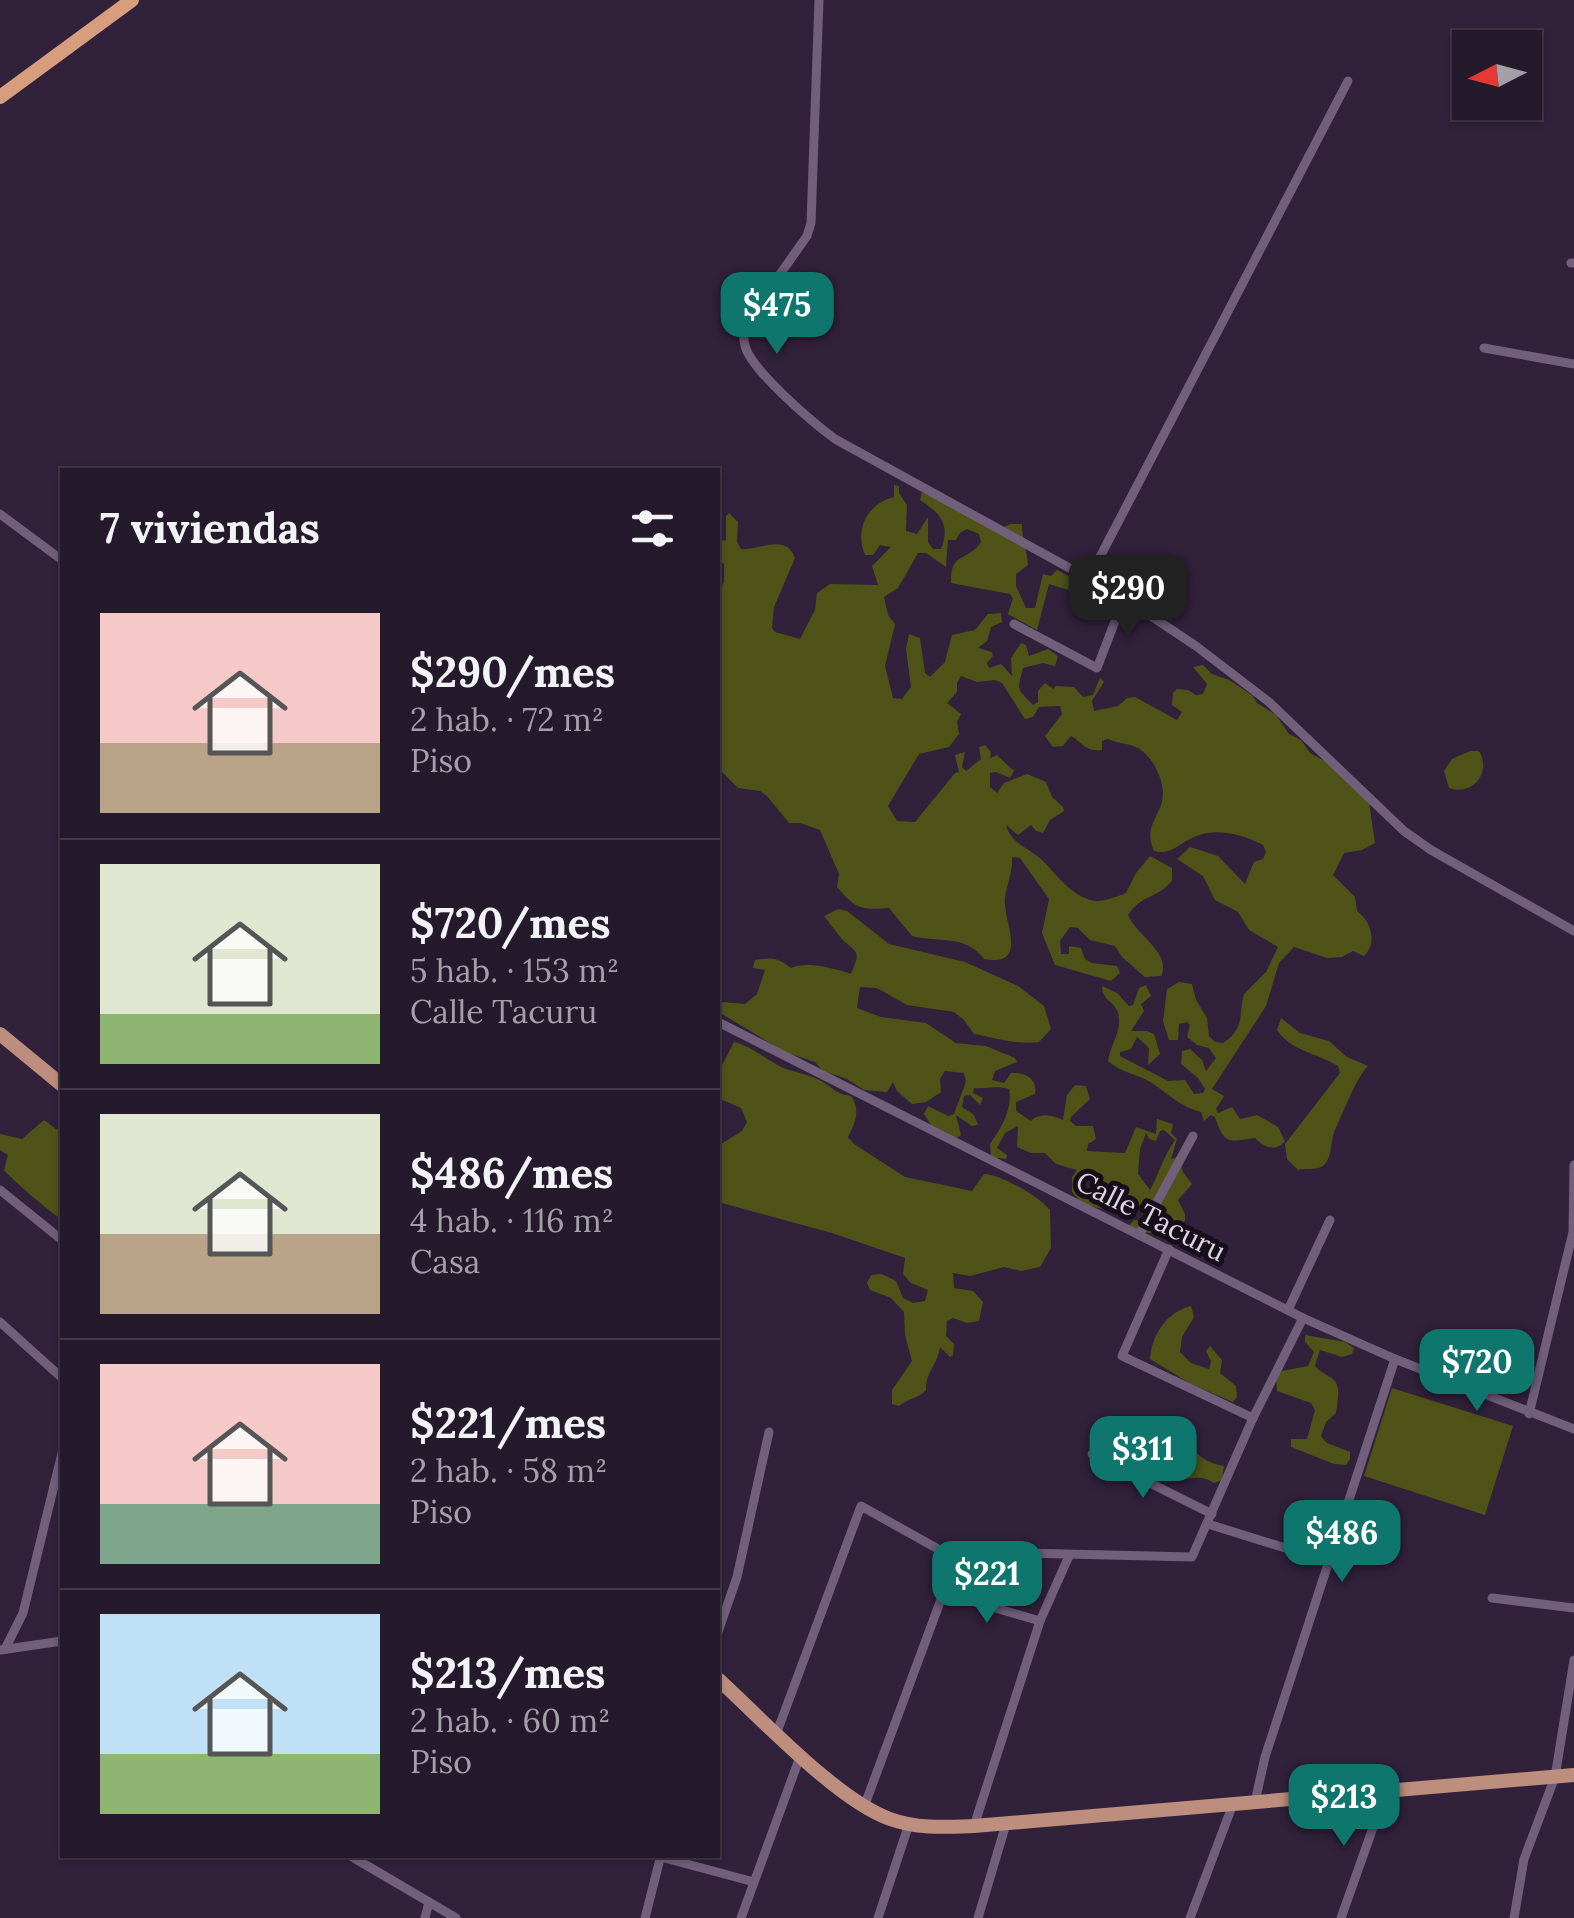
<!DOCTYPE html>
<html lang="es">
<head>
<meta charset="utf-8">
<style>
	:root { --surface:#25192c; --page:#312638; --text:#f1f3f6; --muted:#a3a0a9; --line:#423848; --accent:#0f766e }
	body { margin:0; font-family:Lora,serif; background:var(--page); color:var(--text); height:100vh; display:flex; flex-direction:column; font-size:38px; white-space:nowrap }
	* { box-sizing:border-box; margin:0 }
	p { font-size:32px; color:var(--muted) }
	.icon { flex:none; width:55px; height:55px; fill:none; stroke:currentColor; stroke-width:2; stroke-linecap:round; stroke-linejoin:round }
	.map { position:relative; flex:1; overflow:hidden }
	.sheet { position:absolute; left:60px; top:468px; width:660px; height:1390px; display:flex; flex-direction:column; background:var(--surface); border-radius:0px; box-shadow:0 2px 8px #0004,0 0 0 2px var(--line) }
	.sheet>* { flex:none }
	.needle { width:65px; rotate:264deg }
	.buttons { position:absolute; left:1452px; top:30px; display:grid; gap:20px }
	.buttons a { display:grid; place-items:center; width:90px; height:90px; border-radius:0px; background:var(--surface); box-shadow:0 2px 8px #0004,0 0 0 2px var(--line); font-size:50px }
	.price { position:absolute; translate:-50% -85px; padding:0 22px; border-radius:20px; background:var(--accent); color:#fff; font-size:32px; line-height:65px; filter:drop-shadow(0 2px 5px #0008) }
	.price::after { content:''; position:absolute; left:50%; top:60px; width:30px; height:22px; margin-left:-15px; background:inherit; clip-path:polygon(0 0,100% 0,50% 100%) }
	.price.selected { background:#222; color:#fff }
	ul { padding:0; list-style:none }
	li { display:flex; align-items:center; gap:30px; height:250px; padding:0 40px }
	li+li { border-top:2px solid var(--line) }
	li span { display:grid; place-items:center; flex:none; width:280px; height:200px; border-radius:0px; color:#555 }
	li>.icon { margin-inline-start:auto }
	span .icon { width:120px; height:120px; fill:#fffc; stroke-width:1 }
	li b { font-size:42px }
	h2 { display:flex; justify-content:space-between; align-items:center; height:120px; padding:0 40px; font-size:42px }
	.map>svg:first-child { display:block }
	.green { fill:#4f5318; fill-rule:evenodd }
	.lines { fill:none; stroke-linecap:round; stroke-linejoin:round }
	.minor { stroke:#715f7c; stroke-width:9 }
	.primary { stroke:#bd8e7d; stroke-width:14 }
	.trunk { stroke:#d69e7d; stroke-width:14 }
	.labels { text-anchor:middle; stroke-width:10; stroke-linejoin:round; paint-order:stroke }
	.street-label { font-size:28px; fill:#ded4e4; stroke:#160f1a }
</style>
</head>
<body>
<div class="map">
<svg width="1574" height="1918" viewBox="0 0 1574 1918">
	<rect width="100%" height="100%" fill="#31213b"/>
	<g class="green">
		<path d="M894 485 899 486V493L907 505 906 531 917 534 928 517V542L933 549H941C951 524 940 513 920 500L922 492 1002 528 1010 524H1022C1022 540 1027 550 1028 565L1016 574V586L1026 608H1035L1043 574 1051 576 1057 570 1076 580V592L1049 584 1037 630 1008 614 1013 598 1010 594 951 583C950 551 968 562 981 542L979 534 967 529 960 533 956 540H948L946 567 926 553H918L898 588 884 597 888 615 895 624 885 666 893 698 902 699 911 687 906 649 909 634 920 638 925 673 930 677 945 662 952 635 975 630 988 614 1001 613 1002 622 991 627 987 641 978 648 992 652 993 656 987 663 989 668 1001 664 1012 676 1011 658 1021 643 1026 645 1029 656 1048 649 1058 656 1055 666 1043 663 1023 668C1017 692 1016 687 1033 705L1038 702V691L1045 683 1053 689 1056 686 1074 687 1083 697 1093 695 1100 678 1104 682 1092 701 1094 711 1118 706 1127 698 1135 697 1177 720 1182 712 1172 705 1173 693 1177 689 1188 690 1196 695 1203 694 1207 684 1193 667 1203 665 1212 674 1229 680 1252 695 1257 703 1276 715 1289 734 1301 740 1310 753 1330 764 1369 802 1375 843 1362 850 1344 853 1333 875 1355 897 1357 911C1371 921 1378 943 1364 956L1353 951 1342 957 1327 958 1294 947 1279 963 1266 1006 1212 1089 1224 1096 1216 1109 1218 1113 1232 1107 1240 1119 1257 1115 1278 1127 1285 1141C1276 1152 1264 1148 1255 1138 1230 1141 1225 1147 1215 1117L1211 1115 1204 1121 1201 1112C1181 1107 1168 1094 1152 1083 1138 1074 1121 1073 1108 1061 1110 1045 1123 1030 1118 1013 1114 1000 1102 1001 1102 986L1117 993 1129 1006 1133 1005 1139 988 1146 985 1151 996 1141 1004 1144 1011 1131 1031H1147L1154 1034 1160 1054 1148 1065 1149 1048 1137 1037 1131 1049 1120 1052V1056L1168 1081 1185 1080 1194 1094 1203 1093 1205 1089 1198 1078 1181 1064 1182 1051 1190 1049 1202 1060 1206 1071 1216 1058 1209 1048 1197 1045 1187 1037 1190 1025 1187 1022 1179 1024 1178 1040H1169L1163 1021 1167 989 1179 982 1192 984 1196 1000 1207 1018 1209 1036 1215 1042 1223 1043C1246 1028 1238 1014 1244 994L1266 972 1278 947 1249 930 1238 912 1215 900 1203 876 1177 859 1190 847 1218 856 1245 884 1254 862 1263 859 1266 852 1263 845C1244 835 1220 828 1199 835 1182 840 1173 856 1154 851 1145 830 1154 823 1161 805 1168 787 1155 758 1138 748 1129 743 1118 744 1108 739L1102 741V750C1085 752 1082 742 1071 736L1063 746 1053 747 1045 736 1062 714 1060 706 1039 707 1033 717 1025 719 1002 683 995 680 977 682 961 676 957 683V692L947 703 961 714 957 722 959 734 949 747 919 754 888 806 897 821 915 822 955 773 959 772 955 755 965 752 962 767 966 771 981 759 979 747 985 745 991 752 990 758 997 755 1014 771 1010 778 996 772 990 773V787L997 793 1004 783 1027 774 1046 782 1052 797 1063 807 1064 811 1050 820 1043 833 1036 831 1031 825 1018 835 1006 825C1011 845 1033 849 1045 863 1059 878 1073 897 1095 901 1103 902 1119 896 1126 893L1136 873 1150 856 1172 868V881C1155 900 1142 894 1128 915 1137 936 1172 953 1161 976L1145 977 1122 957 1115 946 1090 940 1078 928 1070 927 1060 941 1061 954H1069V946L1081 948 1085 959 1092 963 1117 966 1120 973 1111 981 1055 965 1042 933 1049 899 1020 858 1012 857C1013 872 1007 883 1005 898 1002 919 1031 968 984 959 965 934 939 943 912 936L889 908C860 910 856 909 837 887L839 874 820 830 800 823H789L767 796 760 791 738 788 718 768V592L724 582V564L718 560V541L726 540V516L729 513 738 522 737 542 741 549C761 550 786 533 795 558L774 607 772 628 775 632 800 639 815 610 817 593 830 584 878 585 872 566 891 547 880 545 873 555H865C854 529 868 503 894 497Z"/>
		<path d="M1470 751H1479C1492 772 1473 796 1449 788L1444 771 1452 759Z"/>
		<path d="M838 909 847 911 889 944 965 962 1018 986 1044 1006 1051 1029 1039 1042C1015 1045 996 1038 974 1034L964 1020 954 1012 907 1005 877 988 860 987 857 1008 881 1017 926 1023 956 1043 986 1046 1015 1058 1017 1062 995 1071 992 1080 1004 1083 1011 1073C1024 1072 1038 1078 1035 1094L1016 1102V1111L1031 1121C1040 1112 1053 1115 1063 1120L1067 1095 1075 1085 1086 1086 1090 1099 1071 1117 1070 1121 1076 1126H1093L1096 1139 1088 1144 1087 1151 1125 1153 1136 1127 1156 1134 1157 1119 1173 1124 1171 1133 1177 1139 1171 1159 1179 1157 1183 1172 1192 1184 1178 1200 1185 1214V1221C1167 1233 1147 1238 1129 1226L1134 1220 1142 1221 1151 1205 1125 1207 1127 1195 1124 1191C1099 1201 1104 1186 1092 1178 1088 1175 1082 1177 1077 1176L1075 1186 1082 1194 1097 1198 1102 1209 1083 1204 1072 1192V1177L1077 1170 1056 1164 1045 1153H1031L1017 1147 1018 1126 1005 1133 997 1148 1007 1155 1006 1159 991 1157 990 1144C1001 1128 1013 1109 1009 1089 996 1085 987 1089 974 1088L973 1093 983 1098 980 1105 970 1095 964 1096 962 1107 974 1115 978 1125 972 1126 956 1115 961 1135 957 1138 931 1125 924 1114 928 1106 948 1116 954 1114 966 1082 964 1073 945 1071 940 1079 941 1092 926 1102 912 1104 897 1091 893 1082 887 1092 864 1090 847 1079 823 1071 815 1062 785 1052 722 1014 719 1006 723 1002 745 1004 757 994 765 970 753 968 755 960C775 957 777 958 791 968 808 961 833 968 851 974 862 948 856 954 841 938 835 931 830 923 824 916ZM1164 1130 1175 1140C1164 1155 1158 1176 1150 1190L1138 1174 1140 1149 1146 1133 1149 1139 1156 1141 1160 1131Z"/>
		<path d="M1281 1018 1300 1033 1329 1041 1347 1057 1368 1066C1356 1078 1343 1113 1335 1130 1330 1140 1333 1161 1321 1167 1315 1170 1306 1168 1298 1170L1287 1159 1285 1144 1340 1073 1338 1066C1317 1053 1291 1051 1277 1030Z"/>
		<path d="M734 1042C755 1047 774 1067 793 1071 803 1074 813 1076 823 1082 834 1089 837 1094 851 1096 861 1110 855 1123 848 1137L854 1144 905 1177 972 1191 984 1174C1000 1174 1040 1197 1050 1210L1051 1248 1040 1267 1021 1271 1004 1267 970 1276 953 1273 954 1288 973 1291 983 1302 979 1321 967 1323 953 1318 947 1321 946 1336 954 1344 953 1355 950 1357 940 1347C938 1364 925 1373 926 1390 918 1399 908 1398 899 1406L892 1404V1390L912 1361 905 1335 904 1312 891 1298 870 1290 867 1283 871 1275 882 1274 896 1281 903 1298 913 1303 925 1301 928 1290 911 1283 903 1274 905 1258 832 1233 718 1202V1146L742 1131 747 1122 741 1108 718 1098V1073Z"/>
		<path d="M44 1120 56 1129 62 1130V1151L60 1153 62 1219C54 1216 9 1177 4 1170L8 1155 0 1150V1134L22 1139Z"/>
		<path d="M1191 1306 1194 1317 1182 1337 1180 1352 1191 1363 1209 1369 1211 1361 1206 1351 1210 1346 1222 1360 1220 1373 1236 1386 1237 1397 1233 1402 1191 1384 1150 1359C1152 1334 1167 1312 1191 1306Z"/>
		<path d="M1305 1335 1345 1342 1354 1348 1352 1354 1342 1357 1320 1350 1315 1365C1320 1375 1336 1375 1338 1388 1339 1395 1337 1406 1336 1413L1326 1422 1321 1436 1327 1443 1350 1452V1459L1346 1465 1334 1464 1291 1447V1439H1307L1315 1410 1311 1403 1277 1391 1276 1376 1282 1371 1308 1366 1314 1352 1305 1342Z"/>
		<path d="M1392 1388 1513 1426 1485 1515 1364 1476Z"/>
		<path d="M1141 1424C1189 1419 1183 1460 1224 1466L1222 1480 1214 1483C1197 1472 1185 1482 1166 1481 1148 1481 1119 1465 1113 1448 1117 1433 1128 1428 1141 1424Z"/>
	</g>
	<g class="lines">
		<g class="minor">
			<path d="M819 0 811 223 807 236 744 325C743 333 743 340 746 349 756 374 812 422 835 439L1124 598 1196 646 1269 702 1404 831 1431 850 1574 931"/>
			<path d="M1571 263H1574"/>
			<path d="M1484 348 1574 364"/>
			<path d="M0 514 62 560"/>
			<path d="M1089 578 1348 81"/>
			<path d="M1014 624 1097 668 1124 598"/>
			<path d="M718 1022 1303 1318 1395 1359 1574 1429"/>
			<path d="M0 1190 62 1240"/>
			<path d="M1139 1235 1193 1136"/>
			<path d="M1169 1249 1122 1356 1253 1418"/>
			<path d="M1288 1310 1330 1220"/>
			<path d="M0 1322 62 1378"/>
			<path d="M1529 1414 1573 1232 1574 1165"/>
			<path d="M1092 1454 1212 1514"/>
			<path d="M1208 1524 1330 1562"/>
			<path d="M1024 1553 1192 1557 1253 1418 1303 1318"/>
			<path d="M944 1593 1040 1621"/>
			<path d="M1492 1598 1574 1608"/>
			<path d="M718 1632 737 1577 769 1432"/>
			<path d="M5 1649 23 1613 62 1453"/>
			<path d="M1 1650 62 1641"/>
			<path d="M777 1732 861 1506 956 1559 864 1807"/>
			<path d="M1255 1802 1265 1757 1395 1359"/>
			<path d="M974 1826 1040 1621 1069 1556"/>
			<path d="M349 1855 456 1918"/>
			<path d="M661 1857 754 1882"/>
			<path d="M425 1918 429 1902"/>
			<path d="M645 1918 661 1855"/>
			<path d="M741 1918 801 1754"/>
			<path d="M878 1918 909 1824"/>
			<path d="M978 1918 1006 1824"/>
			<path d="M1190 1918 1233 1804"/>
			<path d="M1341 1918 1386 1791"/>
			<path d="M1514 1918 1524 1859 1555 1777 1574 1660"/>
		</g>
		<g class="primary">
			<path d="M0 1034 62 1085"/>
			<path d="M718 1679C762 1719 837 1800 890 1819 917 1829 947 1827 974 1826L1574 1775"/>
		</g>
		<path class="trunk" d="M0 97 132 0"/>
	</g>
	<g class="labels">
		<g class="street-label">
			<text transform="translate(1151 1216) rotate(27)" y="10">Calle Tacuru</text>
		</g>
	</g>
</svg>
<div class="buttons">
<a><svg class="needle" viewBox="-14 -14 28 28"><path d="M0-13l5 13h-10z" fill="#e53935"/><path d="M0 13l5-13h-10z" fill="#a3a0a9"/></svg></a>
</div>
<b class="price" style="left:777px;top:357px">$475</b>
<b class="price selected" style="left:1128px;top:640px">$290</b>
<b class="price" style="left:1477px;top:1414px">$720</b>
<b class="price" style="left:1143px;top:1501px">$311</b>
<b class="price" style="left:1342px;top:1585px">$486</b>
<b class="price" style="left:987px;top:1626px">$221</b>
<b class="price" style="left:1344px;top:1849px">$213</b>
<section class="sheet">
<h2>7 viviendas<svg class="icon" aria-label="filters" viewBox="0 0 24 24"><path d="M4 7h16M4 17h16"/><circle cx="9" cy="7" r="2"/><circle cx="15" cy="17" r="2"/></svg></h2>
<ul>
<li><span style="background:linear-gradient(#f6c9c9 65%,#b9a48a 0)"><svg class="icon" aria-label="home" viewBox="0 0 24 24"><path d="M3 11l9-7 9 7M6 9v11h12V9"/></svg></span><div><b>$290/mes</b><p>2 hab. · 72 m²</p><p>Piso</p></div></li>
<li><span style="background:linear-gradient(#dfe7d0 75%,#8fb573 0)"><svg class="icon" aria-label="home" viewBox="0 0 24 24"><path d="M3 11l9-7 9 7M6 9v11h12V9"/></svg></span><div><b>$720/mes</b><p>5 hab. · 153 m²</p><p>Calle Tacuru</p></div></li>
<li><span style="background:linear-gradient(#dfe7d0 60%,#b9a48a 0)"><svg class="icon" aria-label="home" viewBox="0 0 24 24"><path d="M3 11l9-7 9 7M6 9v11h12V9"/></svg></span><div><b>$486/mes</b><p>4 hab. · 116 m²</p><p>Casa</p></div></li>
<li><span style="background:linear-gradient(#f6c9c9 70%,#7fa58c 0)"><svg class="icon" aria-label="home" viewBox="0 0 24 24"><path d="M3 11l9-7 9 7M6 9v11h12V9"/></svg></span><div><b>$221/mes</b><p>2 hab. · 58 m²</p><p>Piso</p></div></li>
<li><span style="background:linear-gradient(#bfe0f5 70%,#8fb573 0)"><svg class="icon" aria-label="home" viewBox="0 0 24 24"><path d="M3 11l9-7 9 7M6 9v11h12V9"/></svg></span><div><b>$213/mes</b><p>2 hab. · 60 m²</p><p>Piso</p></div></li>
</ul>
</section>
</div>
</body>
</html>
